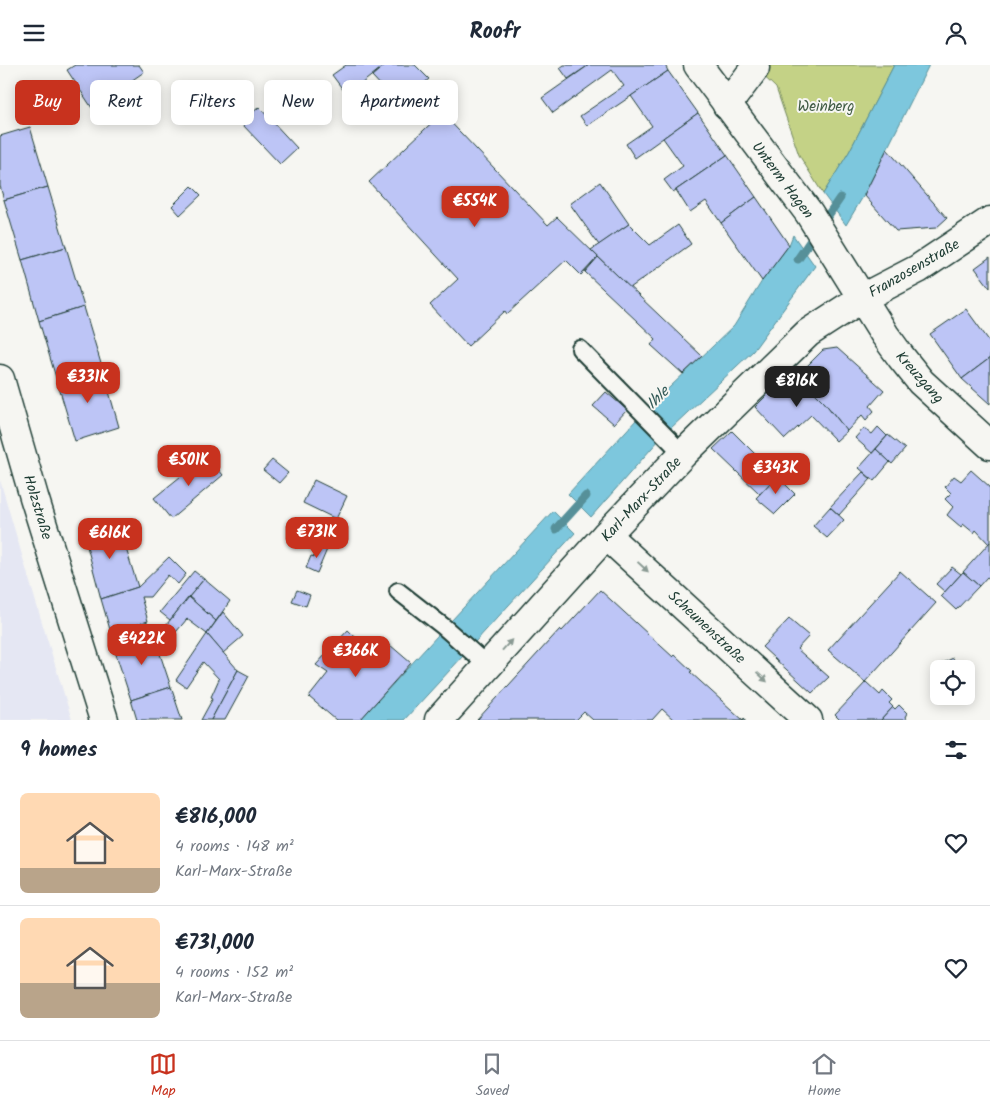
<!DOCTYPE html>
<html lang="en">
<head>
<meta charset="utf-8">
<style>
	:root { --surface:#fff; --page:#f2f2f3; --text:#1f2937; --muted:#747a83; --line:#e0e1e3; --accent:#c8321e }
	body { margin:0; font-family:Kalam,sans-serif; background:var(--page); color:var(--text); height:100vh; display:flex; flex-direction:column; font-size:19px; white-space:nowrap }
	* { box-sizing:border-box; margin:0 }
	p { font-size:16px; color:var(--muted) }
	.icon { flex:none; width:28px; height:28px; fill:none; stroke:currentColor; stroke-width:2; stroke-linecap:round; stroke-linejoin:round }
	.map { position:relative; height:655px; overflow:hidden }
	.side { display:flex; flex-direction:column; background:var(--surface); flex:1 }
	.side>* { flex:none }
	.hud { position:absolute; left:15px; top:15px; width:500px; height:45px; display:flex; gap:10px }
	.buttons { position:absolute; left:930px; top:595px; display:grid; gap:10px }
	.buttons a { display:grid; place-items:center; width:45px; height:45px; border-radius:8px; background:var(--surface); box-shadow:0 2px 12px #0003; font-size:25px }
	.price { position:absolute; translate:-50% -42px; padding:0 11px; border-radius:10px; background:var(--accent); color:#fff; font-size:16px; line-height:32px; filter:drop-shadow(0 1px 2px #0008) }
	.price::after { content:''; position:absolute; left:50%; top:30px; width:15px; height:11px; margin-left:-8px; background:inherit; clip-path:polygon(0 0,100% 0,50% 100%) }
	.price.selected { background:#222; color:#fff }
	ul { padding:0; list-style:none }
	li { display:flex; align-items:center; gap:15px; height:125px; padding:0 20px }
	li+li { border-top:1px solid var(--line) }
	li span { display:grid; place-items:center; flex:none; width:140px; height:100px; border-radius:8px; color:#555 }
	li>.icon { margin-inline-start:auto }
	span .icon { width:60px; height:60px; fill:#fffc; stroke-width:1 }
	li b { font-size:21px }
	h2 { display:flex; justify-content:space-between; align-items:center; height:60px; padding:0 20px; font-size:21px }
	.chip { padding:0 18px; border-radius:8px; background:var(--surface); box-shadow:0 2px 12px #0003; font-size:18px; line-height:45px }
	.chip.selected { background:var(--accent); color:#fff }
	header { display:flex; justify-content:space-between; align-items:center; height:65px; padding:0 20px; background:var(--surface); font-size:22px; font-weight:700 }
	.dock { display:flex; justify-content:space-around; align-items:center; height:70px; border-top:1px solid var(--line); background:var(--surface); font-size:14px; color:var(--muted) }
	.dock a { display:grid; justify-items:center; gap:2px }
	.dock .selected { color:var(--accent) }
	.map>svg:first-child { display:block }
	.built { fill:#e5e7f3 }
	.green { fill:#c4d286; stroke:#72885d }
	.water { fill:#7dc7dd; stroke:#579099 }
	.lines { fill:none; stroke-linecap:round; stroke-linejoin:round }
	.stream { stroke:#579099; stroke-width:9 }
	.building { fill:#bdc5f6; stroke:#1f3d34 }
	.lane-casing { stroke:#1f3d34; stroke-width:20 }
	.street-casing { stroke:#1f3d34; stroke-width:31 }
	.secondary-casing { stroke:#1f3d34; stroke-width:31 }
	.lane { stroke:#f6f6f2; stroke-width:16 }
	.street { stroke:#f6f6f2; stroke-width:28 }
	.secondary { stroke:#f6f6f2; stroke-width:28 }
	.oneway { fill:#8a9a93 }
	.labels { text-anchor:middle; stroke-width:4; stroke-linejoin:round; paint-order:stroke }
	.park-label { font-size:15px; fill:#405b44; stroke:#f6f6f2 }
	.street-label { font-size:15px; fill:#1f3d34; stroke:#f6f6f2 }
	.water-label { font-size:16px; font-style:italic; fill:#325956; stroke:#f6f6f2 }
</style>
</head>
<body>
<header><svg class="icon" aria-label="menu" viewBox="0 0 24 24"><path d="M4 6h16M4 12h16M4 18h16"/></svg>Roofr<svg class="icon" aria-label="person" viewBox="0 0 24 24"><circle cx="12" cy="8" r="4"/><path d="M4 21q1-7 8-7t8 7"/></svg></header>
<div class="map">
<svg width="990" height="655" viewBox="0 0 990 655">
	<rect width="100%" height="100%" fill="#f6f6f2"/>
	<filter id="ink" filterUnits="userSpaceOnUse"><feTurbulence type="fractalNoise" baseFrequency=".02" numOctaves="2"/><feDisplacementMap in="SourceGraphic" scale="10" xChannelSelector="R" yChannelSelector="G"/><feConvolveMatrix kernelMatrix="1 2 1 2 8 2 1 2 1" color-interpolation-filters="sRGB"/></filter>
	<g filter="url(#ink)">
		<path class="built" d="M0 415 37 541 72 655H0Z"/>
		<path class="green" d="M752 0H894L849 87 823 129 799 90 776 23Z"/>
		<g class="water">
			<path d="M894 0H929L864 130 846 160 823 129 849 87Z"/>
			<path d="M793 170 815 201 753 286 671 363 649 342 734 261 762 216 789 180Z"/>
			<path d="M637 354 659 375 591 452 568 429Z"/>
			<path d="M553 446 575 468 475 577 451 556Z"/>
			<path d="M438 570 463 591 404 655H360Z"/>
		</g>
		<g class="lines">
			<g class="stream">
				<path d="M798 194 840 133"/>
				<path d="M556 464 586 431"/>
			</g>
		</g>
		<g class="building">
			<path d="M75 0H139L144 7 92 43 67 5Z"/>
			<path d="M346 0H385L347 30 332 10Z"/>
			<path d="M385 0H415L429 14 398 39 372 11Z"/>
			<path d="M564 0H589L568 14 560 3Z"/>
			<path d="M589 0H665L668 6 587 61 580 51 624 21 612 5 553 48 542 33Z"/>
			<path d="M668 6 698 48 635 93 626 79 652 61 631 31Z"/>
			<path d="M259 42 297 83 280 99 241 58Z"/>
			<path d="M442 48 548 160 557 152 598 192 581 210 566 195 507 249 505 246 468 281 430 240 458 214 369 117Z"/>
			<path d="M698 48 727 90 673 127 664 115 683 101 663 73Z"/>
			<path d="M30 62 48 122 4 135 0 121V71Z"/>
			<path d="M887 84 947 153 936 163 896 166 864 130Z"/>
			<path d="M727 90 756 132 721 158 706 136 690 147 676 125Z"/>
			<path d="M600 117 629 159 599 180 570 139Z"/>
			<path d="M192 121 201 130 180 150 172 141Z"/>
			<path d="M48 122 66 182 22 195 4 135Z"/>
			<path d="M756 132 789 180 762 216 721 158Z"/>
			<path d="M629 159 650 180 678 160 691 179 630 223 591 185Z"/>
			<path d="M66 182 84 242 39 256 22 195Z"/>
			<path d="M598 192 702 291 683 309 651 280 656 274 585 207Z"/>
			<path d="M990 192V223L975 203Z"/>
			<path d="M84 242 102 302 57 316 39 256Z"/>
			<path d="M966 244 990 277V293L962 314 930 269Z"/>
			<path d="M837 283 884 325 870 341 874 346 866 355 862 350 847 366 824 337 797 311 823 285Z"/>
			<path d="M990 293V339L962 314Z"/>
			<path d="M102 302 119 362 75 376 57 316Z"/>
			<path d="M792 305 824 337 847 366 836 376 811 350 785 374 755 342Z"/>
			<path d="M606 327 627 345 614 359 593 341Z"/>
			<path d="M878 362 887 371 872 388 855 373 864 363 872 369Z"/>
			<path d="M732 366 777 411 760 429 713 384Z"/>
			<path d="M888 370 905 384 892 399 876 384Z"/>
			<path d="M876 384 890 397 874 416 859 403Z"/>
			<path d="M207 390 223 410 171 454 154 433Z"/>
			<path d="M272 395 288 408 279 418 263 405Z"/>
			<path d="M971 405 990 422V477L989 479 976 465 974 468 963 459 961 462 947 450 953 442 945 434 951 428 945 422 954 411 961 416Z"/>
			<path d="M863 407 871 414 839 450 830 442Z"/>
			<path d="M777 411 795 429 775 449 756 433Z"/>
			<path d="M314 415 347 431 336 454 303 438Z"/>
			<path d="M830 442 844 455 827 473 813 461Z"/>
			<path d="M118 458 138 522 101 534 83 466Z"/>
			<path d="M990 477V514L987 512 979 521 963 507Z"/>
			<path d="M320 478 328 482 317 508 306 503 311 491 315 492Z"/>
			<path d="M169 492 186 509 178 519 168 510 150 532H141L148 556 111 568 101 534 138 522Z"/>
			<path d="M952 502 961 509 945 527 936 519Z"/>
			<path d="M194 506 204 514 170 555 160 547Z"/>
			<path d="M900 506 936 538 865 617 828 585Z"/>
			<path d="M963 507 979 521 956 545 941 531Z"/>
			<path d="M204 514 230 536 216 556 189 532Z"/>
			<path d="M297 525 310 530 306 541 292 536Z"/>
			<path d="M600 525 673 592 675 590 692 606 690 607 743 655 744 653 746 655H674L662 644 652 655H593L584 647 576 655H477L560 564 562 566Z"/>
			<path d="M189 532 216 556 207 569 187 554 171 573 162 565Z"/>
			<path d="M223 547 243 571 223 588 207 569Z"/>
			<path d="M789 554 809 571 797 584 829 612 812 628 762 582Z"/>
			<path d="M348 565 378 594 390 580 411 598 360 655H336L309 632 328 608 316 600Z"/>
			<path d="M153 568 171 622 131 635 113 580Z"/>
			<path d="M207 569 238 605 211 655H201L213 633 211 632 219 614 203 597 186 622 176 615Z"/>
			<path d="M953 593 958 604H939V611L935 602Z"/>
			<path d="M238 605 249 611 225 655H211Z"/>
			<path d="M866 617 880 630 883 626 892 635 889 638 893 642 881 655H840L835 650Z"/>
			<path d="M171 622 182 655H137L131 635Z"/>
			<path d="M899 640 907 648 905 652 907 655H881L893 642 895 644Z"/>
		</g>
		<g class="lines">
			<defs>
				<g id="lane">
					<path d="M580 284 683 389"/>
					<path d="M398 526 444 562 488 601"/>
				</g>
				<g id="street">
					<path d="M698 0 809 148 885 270 901 292 921 317 990 380"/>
					<path d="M727 40 755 3"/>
					<path d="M606 470 808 655"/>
					<path d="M439 655 606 470 683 389 808 268 862 233 918 204 990 156"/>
				</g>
				<path id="secondary" d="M0 314 34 432 104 655"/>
			</defs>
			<use href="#lane" class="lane-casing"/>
			<use href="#street" class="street-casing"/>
			<use href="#secondary" class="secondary-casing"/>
			<use href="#lane" class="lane"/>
			<use href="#street" class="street"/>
			<use href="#secondary" class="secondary"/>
		</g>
		<defs><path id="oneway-solid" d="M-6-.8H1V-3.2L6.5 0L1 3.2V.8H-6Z" transform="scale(1.25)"/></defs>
		<g class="oneway">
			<use href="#oneway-solid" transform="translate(643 502) rotate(43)"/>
			<use href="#oneway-solid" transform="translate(507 580) rotate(-48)"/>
			<use href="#oneway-solid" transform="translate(762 612) rotate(43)"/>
		</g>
	</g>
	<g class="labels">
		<g class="park-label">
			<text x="826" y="46">Weinberg</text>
		</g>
		<g class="street-label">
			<text transform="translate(783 115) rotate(53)" y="5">Unterm Hagen</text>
			<text transform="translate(914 203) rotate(-30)" y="5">Franzosenstraße</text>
			<text transform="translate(920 312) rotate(48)" y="5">Kreuzgang</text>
			<text transform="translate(641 434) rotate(-47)" y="5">Karl-Marx-Straße</text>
			<text transform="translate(38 442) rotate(73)" y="5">Holzstraße</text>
			<text transform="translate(707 562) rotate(43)" y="5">Scheunenstraße</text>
		</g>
		<g class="water-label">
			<text transform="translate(657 332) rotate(-45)" y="6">Ihle</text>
		</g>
	</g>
</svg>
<div class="buttons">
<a><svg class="icon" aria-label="locate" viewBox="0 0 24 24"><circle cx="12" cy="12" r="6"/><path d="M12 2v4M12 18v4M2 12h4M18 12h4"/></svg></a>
</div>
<b class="price" style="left:475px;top:163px">€554K</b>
<b class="price" style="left:88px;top:339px">€331K</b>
<b class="price selected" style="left:797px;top:343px">€816K</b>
<b class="price" style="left:189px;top:422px">€501K</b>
<b class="price" style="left:776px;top:430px">€343K</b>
<b class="price" style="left:317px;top:494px">€731K</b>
<b class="price" style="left:110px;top:495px">€616K</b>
<b class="price" style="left:142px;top:601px">€422K</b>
<b class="price" style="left:356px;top:613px">€366K</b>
<div class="hud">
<a class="chip selected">Buy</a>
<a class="chip">Rent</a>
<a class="chip">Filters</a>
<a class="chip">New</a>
<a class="chip">Apartment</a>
</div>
</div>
<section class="side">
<h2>9 homes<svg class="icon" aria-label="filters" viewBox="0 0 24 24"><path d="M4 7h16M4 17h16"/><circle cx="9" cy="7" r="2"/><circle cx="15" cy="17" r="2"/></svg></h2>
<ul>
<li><span style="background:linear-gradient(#ffd9b3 75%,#b9a48a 0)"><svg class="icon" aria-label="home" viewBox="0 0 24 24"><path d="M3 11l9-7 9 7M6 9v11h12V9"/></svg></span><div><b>€816,000</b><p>4 rooms · 148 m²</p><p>Karl-Marx-Straße</p></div><svg class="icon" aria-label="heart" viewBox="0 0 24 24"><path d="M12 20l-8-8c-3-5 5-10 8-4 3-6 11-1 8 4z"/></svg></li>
<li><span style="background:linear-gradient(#ffd9b3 65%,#b9a48a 0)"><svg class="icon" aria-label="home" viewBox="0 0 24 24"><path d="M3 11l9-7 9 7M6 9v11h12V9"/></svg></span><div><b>€731,000</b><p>4 rooms · 152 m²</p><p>Karl-Marx-Straße</p></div><svg class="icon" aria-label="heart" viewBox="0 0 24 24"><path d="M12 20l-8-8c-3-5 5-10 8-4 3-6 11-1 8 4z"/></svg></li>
</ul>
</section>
<nav class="dock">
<a class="selected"><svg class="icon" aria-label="map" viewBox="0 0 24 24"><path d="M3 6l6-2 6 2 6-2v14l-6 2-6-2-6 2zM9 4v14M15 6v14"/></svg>Map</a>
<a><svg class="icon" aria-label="saved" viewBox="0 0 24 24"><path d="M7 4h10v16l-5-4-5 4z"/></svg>Saved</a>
<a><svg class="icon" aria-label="home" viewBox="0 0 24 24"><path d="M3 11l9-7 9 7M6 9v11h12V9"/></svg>Home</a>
</nav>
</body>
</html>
